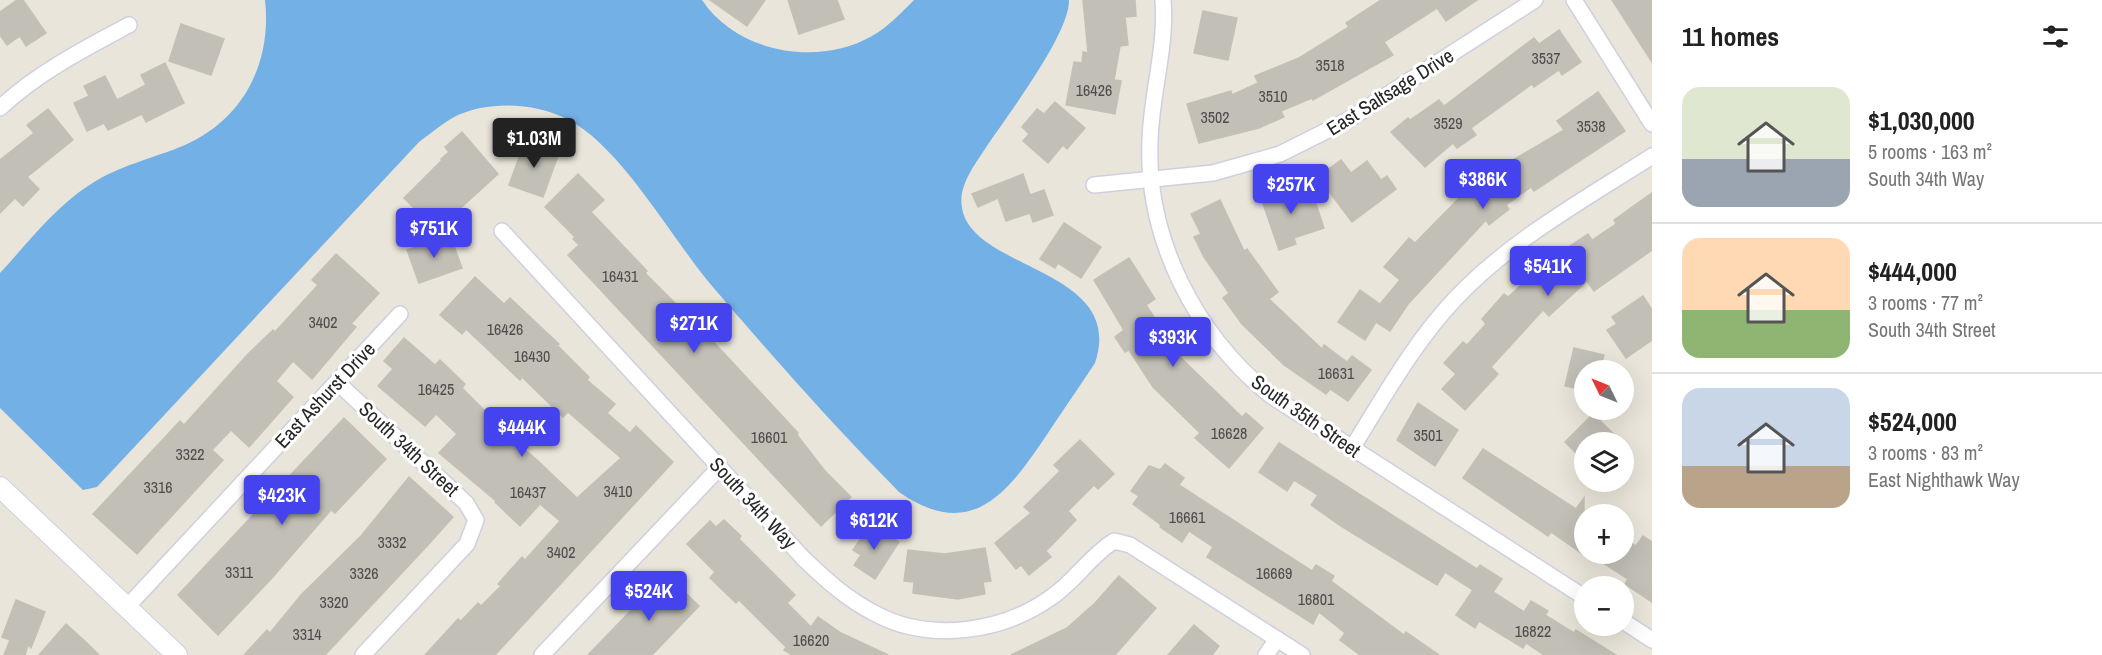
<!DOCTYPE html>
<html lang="en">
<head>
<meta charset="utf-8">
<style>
	:root { --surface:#fff; --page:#f6f6f6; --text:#222; --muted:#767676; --line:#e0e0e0; --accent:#4543ed }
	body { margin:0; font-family:"Archivo Narrow",sans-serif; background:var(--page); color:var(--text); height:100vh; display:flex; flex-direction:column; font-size:22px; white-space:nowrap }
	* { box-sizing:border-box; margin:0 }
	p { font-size:20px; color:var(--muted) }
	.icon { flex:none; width:33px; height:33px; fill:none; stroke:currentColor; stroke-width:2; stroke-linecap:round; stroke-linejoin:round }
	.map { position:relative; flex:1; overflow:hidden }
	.side { display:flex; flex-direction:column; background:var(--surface); width:450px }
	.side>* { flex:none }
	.needle { width:39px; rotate:313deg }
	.fabs { position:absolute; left:1574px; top:360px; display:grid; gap:12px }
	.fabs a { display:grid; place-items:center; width:60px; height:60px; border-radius:50%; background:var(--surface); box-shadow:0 6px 24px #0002; font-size:30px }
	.price { position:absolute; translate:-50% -51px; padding:0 14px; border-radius:6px; background:var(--accent); color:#fff; font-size:20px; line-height:39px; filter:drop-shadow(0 2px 3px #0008) }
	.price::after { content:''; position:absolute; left:50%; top:36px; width:18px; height:14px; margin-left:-9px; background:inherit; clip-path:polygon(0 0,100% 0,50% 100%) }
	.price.on { background:#222; color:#fff }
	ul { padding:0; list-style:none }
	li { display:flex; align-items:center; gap:18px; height:150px; padding:0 30px }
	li+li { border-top:2px solid var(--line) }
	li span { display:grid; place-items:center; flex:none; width:168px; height:120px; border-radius:18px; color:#555 }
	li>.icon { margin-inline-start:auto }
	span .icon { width:72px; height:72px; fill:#fffc; stroke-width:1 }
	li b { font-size:26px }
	h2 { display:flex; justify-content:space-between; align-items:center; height:72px; padding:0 30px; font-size:26px }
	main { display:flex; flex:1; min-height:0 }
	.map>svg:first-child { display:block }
	.water { fill:#73b0e5 }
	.building { fill:#c1bfb6; stroke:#c4c1b4; stroke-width:1.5 }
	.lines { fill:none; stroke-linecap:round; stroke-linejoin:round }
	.minor-casing { stroke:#cfcfe0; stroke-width:18 }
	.tertiary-casing { stroke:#cfcfe0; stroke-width:22 }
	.minor { stroke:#fff; stroke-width:15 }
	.tertiary { stroke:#fff; stroke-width:20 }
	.labels { text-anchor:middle; stroke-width:6; stroke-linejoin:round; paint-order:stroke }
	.number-label { font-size:16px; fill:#4e4d4b }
	.street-label { font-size:20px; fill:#272727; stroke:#fff }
</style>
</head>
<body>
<main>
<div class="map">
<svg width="1652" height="655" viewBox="0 0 1652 655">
	<rect width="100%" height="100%" fill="#e9e5da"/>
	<path class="water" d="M265 0H702C737 53 818 67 872 36 888 27 901 13 914 0H1069C1070 34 1006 117 985 149 974 166 958 186 962 208 972 271 1127 268 1095 363 1079 387 1062 412 1046 436 1007 494 971 542 899 492 834 426 772 356 712 286 672 239 621 146 567 119 536 103 489 100 456 116 443 123 431 133 419 142L97 487 83 490 0 408V273C27 244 54 208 88 186 119 165 152 159 185 145 244 119 272 62 265 0Z"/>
	<g class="building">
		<path d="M17 0H23L46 33 26 46 20 36 7 45 0 35V12Z"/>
		<path d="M710 0H765L747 26Z"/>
		<path d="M788 0H837L844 19 799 34Z"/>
		<path d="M1083 0H1135L1136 16 1125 17 1128 45 1120 46 1114 80 1121 81 1115 114 1066 105 1074 62 1082 63 1083 52 1088 53Z"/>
		<path d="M1381 0H1477L1446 21 1437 8 1384 42 1393 55 1313 100 1312 98 1281 111 1284 117 1259 128 1199 143 1187 104 1231 91 1232 95 1258 83 1255 76 1299 58 1349 27 1346 23Z"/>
		<path d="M1612 0H1652V62Z"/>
		<path d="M1203 11 1237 18 1228 60 1194 53Z"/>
		<path d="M181 24 224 39 211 75 169 61Z"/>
		<path d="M1559 30 1581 62 1562 75 1559 70 1534 87 1532 84 1471 128 1476 135 1457 148 1453 143 1425 167 1391 132 1408 118 1410 120 1439 100 1444 106 1534 38 1539 44Z"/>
		<path d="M165 63 184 103 146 122 142 114 108 130 104 123 87 131 74 103 89 96 84 86 105 76 117 100 146 85 141 75Z"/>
		<path d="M1598 92 1625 131 1534 191 1531 187 1506 205 1509 209 1489 225 1486 220 1408 304 1390 331 1376 322 1365 340 1338 322 1360 290 1380 304 1400 280 1384 267 1409 238 1415 243 1465 192 1460 185 1490 162 1496 170 1564 130 1557 121Z"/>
		<path d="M1055 102 1085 128 1067 149 1063 145 1048 163 1023 141 1029 134 1022 127 1037 109 1044 114Z"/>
		<path d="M48 109 73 140 27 177 39 189 23 206 15 198 0 213V160L34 133 27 125Z"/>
		<path d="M462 132 498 174 442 225 425 208 419 213 404 198 442 160 441 159 449 152 445 147Z"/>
		<path d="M525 141 559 153 543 197 509 185Z"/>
		<path d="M1341 160 1351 173 1367 161 1381 180 1387 176 1396 189 1352 222 1318 177Z"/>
		<path d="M578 174 604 200 591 212 647 271 645 273 709 337 798 433 797 435 825 471 851 497 821 526 568 255 579 245 573 239 575 237 545 207Z"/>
		<path d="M1023 174 1030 195 1044 190 1053 215 1033 222 1030 213 1006 221 998 198 978 207 972 194Z"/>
		<path d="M1288 186 1290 193 1310 186 1324 228 1294 238 1296 244 1279 250 1260 195Z"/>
		<path d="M1652 193V250L1594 291 1587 281 1549 316 1543 310 1491 367 1498 374 1465 410 1442 389 1456 374 1444 363 1463 342 1467 345 1486 324 1482 319 1504 294 1508 297 1549 260 1588 234 1592 240 1616 224 1614 220Z"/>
		<path d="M1220 200 1244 251 1247 249 1278 292 1269 299 1322 349 1324 345 1347 362 1352 356 1371 370 1348 401 1330 389 1326 394 1284 365 1242 324 1223 298 1229 293 1204 257 1194 237 1201 234 1191 214Z"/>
		<path d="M1064 223 1101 247 1081 278 1058 263 1055 268 1040 259Z"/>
		<path d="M450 235 462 268 419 283 407 250Z"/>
		<path d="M336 254 379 293 351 324 356 327 312 379 293 361 276 381 293 397 249 447 231 430 212 450 223 460 137 554 93 514 180 421 184 425 248 354 273 330 275 332 318 285 312 280Z"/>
		<path d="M1129 258 1155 299 1146 305 1182 359 1242 417 1246 413 1263 428 1229 468 1195 438 1200 433 1153 387 1129 350 1125 352 1115 337 1124 330 1094 280Z"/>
		<path d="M475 277 504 304 510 298 559 344 557 345 589 377 587 380 615 404 607 413 630 433 636 426 673 462 495 655H425L458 619 461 621 478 603 481 606 501 586 498 584 522 557 525 560 560 521 540 504 520 526 495 502 496 501 439 453 457 434 436 414 425 426 378 386 393 369 384 361 404 338 435 365 440 360 465 384 462 388 488 414 483 420 509 443 512 439 536 459 577 498 621 458 568 412 563 417 522 377 520 380 466 329 462 334 440 315Z"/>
		<path d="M1643 296 1652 310V340L1626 358 1607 330 1617 324 1612 317Z"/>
		<path d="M1574 348 1604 355 1600 370H1584V390L1565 386Z"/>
		<path d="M1418 403 1458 430 1435 466 1397 440Z"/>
		<path d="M1593 414 1622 442H1584V461L1565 442Z"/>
		<path d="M344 418 386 459 335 513 331 510 272 578 218 635 178 595Z"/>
		<path d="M1080 440 1114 474 1098 489 1094 485 1068 511 1076 520 1046 551 1051 557 1029 575 1021 565 1016 569 995 543 1031 513 1024 507 1060 471 1054 465Z"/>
		<path d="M1279 443 1477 569 1480 565 1502 579 1493 592 1521 610 1524 612 1531 601 1548 611 1545 615 1574 633 1576 630 1616 655H1544L1526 643 1523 648 1479 621 1475 628 1456 615 1473 590 1445 572 1437 585 1341 526 1311 505 1318 495 1294 480 1287 491 1259 472Z"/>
		<path d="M1483 449 1576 509 1584 498V555L1551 532 1548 536 1463 478Z"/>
		<path d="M1165 464 1184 478 1179 485 1312 571 1316 565 1334 576 1331 581 1404 635 1406 632 1439 655H1360L1340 640 1345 633 1319 612 1313 624 1207 557 1213 547 1189 531 1182 542 1160 527 1161 525 1133 504 1139 496 1131 491 1149 466 1160 470Z"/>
		<path d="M409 477 453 517 428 545 325 655H244L267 630 270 633 301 595 361 536Z"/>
		<path d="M724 520 741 536 739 539 795 595 787 603 811 627 818 617 841 633 888 655H792L784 650 786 647 739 600 736 603 710 578 715 572 687 544 710 521 716 527Z"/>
		<path d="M871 523 899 542 875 579 854 565 861 555 853 550Z"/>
		<path d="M1643 536 1652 542V602L1625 584 1628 579 1589 554H1623L1627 540 1636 546Z"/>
		<path d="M985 548 991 581 983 582 985 594 958 599 913 593 914 582 904 581 908 550 945 554Z"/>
		<path d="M666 574 699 606 652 655H588Z"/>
		<path d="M1119 576 1156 608 1115 655H1011L1067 628 1095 603Z"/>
		<path d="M16 600 45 612 31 648 28 645 25 655H4L10 640 2 637Z"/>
		<path d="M66 624 87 643 99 655H39Z"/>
		<path d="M1194 625 1219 646 1212 655H1168Z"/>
	</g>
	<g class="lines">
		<defs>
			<g id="minor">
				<path d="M1163 0C1167 47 1151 94 1150 141 1146 239 1195 334 1270 395L1584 597"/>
				<path d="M1574 0 1652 124"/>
				<path d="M0 108C37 73 84 49 129 25"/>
				<path d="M1094 185 1213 173 1280 154 1348 120 1535 0"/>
				<path d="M502 231 804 559C826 580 848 600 876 614 931 643 1004 632 1053 596 1076 580 1090 556 1114 541L1130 545 1302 655"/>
				<path d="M337 382 466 503 476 520 467 544 363 655"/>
				<path d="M1352 448C1384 397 1414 342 1456 298 1512 239 1584 200 1652 156"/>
				<path d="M127 607 400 314"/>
				<path d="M1623 621 1652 640"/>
				<path d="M542 655 720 467"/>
				<path d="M1266 655 1277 639"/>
			</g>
			<path id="tertiary" d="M0 487 177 655"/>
		</defs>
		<use href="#minor" class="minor-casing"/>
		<use href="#tertiary" class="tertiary-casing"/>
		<use href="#minor" class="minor"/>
		<use href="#tertiary" class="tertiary"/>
	</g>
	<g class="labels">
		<g class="number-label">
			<text x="1546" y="64">3537</text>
			<text x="1330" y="71">3518</text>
			<text x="1094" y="96">16426</text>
			<text x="1273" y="102">3510</text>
			<text x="1215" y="123">3502</text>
			<text x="1448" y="129">3529</text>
			<text x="1591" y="132">3538</text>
			<text x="620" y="282">16431</text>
			<text x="323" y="328">3402</text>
			<text x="505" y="335">16426</text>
			<text x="532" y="362">16430</text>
			<text x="1336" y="379">16631</text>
			<text x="436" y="395">16425</text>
			<text x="1229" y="439">16628</text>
			<text x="1428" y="441">3501</text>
			<text x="769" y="443">16601</text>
			<text x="190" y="460">3322</text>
			<text x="158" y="493">3316</text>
			<text x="618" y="497">3410</text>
			<text x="528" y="498">16437</text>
			<text x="1187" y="523">16661</text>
			<text x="392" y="548">3332</text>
			<text x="561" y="558">3402</text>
			<text x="239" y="578">3311</text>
			<text x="364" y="579">3326</text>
			<text x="1274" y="579">16669</text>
			<text x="1316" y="605">16801</text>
			<text x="334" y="608">3320</text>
			<text x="1533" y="637">16822</text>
			<text x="307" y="640">3314</text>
			<text x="811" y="646">16620</text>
		</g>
		<g class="street-label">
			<text transform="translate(1390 92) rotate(-32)" y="7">East Saltsage Drive</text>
			<text transform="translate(325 395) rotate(-47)" y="7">East Ashurst Drive</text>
			<text transform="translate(1306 416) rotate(35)" y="7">South 35th Street</text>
			<text transform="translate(409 449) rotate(43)" y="7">South 34th Street</text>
			<text transform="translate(753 503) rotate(47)" y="7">South 34th Way</text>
		</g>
	</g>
</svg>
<div class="fabs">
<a><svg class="needle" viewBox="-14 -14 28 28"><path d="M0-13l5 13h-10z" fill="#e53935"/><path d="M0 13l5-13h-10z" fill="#767676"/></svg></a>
<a><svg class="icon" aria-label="layers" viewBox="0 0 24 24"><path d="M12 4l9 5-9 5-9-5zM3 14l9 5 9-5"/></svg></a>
<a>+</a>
<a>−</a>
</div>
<b class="price on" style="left:534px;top:169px">$1.03M</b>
<b class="price" style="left:1483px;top:210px">$386K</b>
<b class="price" style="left:1291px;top:215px">$257K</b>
<b class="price" style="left:434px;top:259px">$751K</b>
<b class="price" style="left:1548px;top:297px">$541K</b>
<b class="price" style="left:694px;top:354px">$271K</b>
<b class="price" style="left:1173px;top:368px">$393K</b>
<b class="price" style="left:522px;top:458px">$444K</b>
<b class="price" style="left:282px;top:526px">$423K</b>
<b class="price" style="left:874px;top:551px">$612K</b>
<b class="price" style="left:649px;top:622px">$524K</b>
</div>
<section class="side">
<h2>11 homes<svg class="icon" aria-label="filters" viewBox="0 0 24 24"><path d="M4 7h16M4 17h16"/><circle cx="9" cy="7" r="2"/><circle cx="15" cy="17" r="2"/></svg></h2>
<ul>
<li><span style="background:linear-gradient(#dfe7d0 60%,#9aa5b1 0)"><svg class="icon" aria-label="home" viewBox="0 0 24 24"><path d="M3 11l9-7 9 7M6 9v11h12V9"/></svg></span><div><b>$1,030,000</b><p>5 rooms · 163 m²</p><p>South 34th Way</p></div></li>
<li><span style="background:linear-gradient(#ffd9b3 60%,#8fb573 0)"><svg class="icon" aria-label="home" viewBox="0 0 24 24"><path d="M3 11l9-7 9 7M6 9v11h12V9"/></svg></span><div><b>$444,000</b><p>3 rooms · 77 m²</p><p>South 34th Street</p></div></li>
<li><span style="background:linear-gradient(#c9d6e8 65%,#b9a48a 0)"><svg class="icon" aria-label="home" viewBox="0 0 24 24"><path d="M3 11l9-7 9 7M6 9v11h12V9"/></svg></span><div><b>$524,000</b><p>3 rooms · 83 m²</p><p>East Nighthawk Way</p></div></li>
</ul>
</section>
</main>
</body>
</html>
